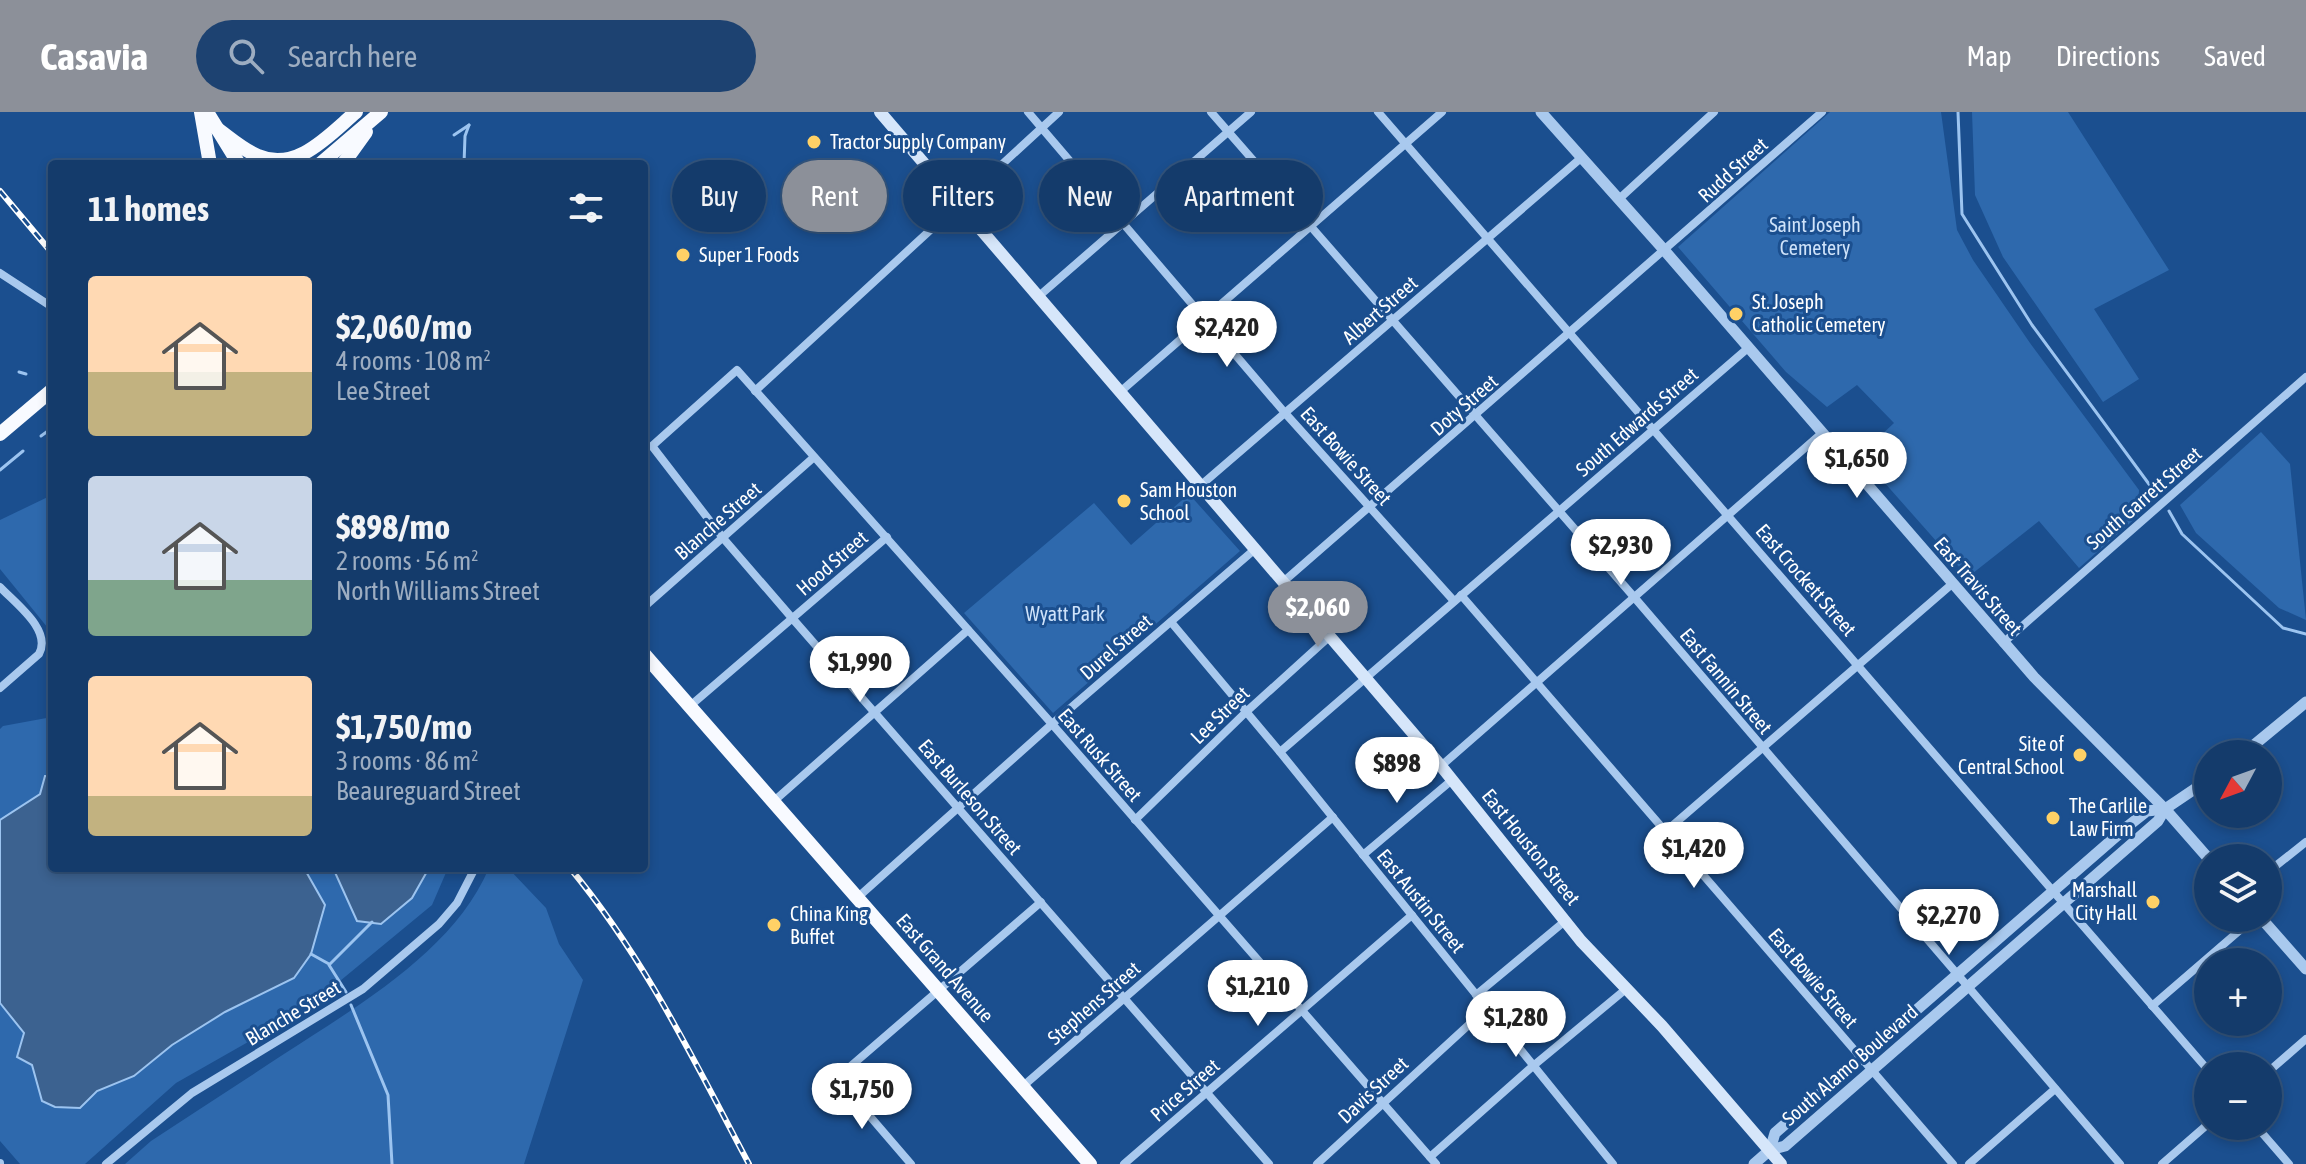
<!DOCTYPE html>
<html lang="en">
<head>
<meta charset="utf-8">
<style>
	:root { --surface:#143b6b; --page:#1d4271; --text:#f1f3f6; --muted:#9dadc1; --line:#33557e; --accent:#8c9099 }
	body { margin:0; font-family:"Asap Condensed",sans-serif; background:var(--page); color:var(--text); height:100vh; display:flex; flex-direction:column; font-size:30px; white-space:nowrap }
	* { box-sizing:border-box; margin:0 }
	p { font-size:26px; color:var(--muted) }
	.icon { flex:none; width:44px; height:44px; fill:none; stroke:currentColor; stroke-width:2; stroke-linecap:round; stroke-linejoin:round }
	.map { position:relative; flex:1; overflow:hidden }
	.panel { position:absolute; left:48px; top:48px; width:600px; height:712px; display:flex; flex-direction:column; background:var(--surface); border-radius:8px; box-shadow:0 4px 12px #0003,0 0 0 2px var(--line) }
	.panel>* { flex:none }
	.top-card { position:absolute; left:672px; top:48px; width:760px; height:72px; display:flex; gap:16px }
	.needle { width:52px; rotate:229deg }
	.tools { position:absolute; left:2194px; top:628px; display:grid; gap:16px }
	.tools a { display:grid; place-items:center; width:88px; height:88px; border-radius:50%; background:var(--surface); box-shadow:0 4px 12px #0003,0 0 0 2px var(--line); font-size:40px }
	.price { position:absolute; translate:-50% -68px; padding:0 18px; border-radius:28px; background:#fff; color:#222; font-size:26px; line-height:52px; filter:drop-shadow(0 2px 4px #0008) }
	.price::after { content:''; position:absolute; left:50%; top:48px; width:24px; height:18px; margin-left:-12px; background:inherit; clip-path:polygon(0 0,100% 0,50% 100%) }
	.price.on { background:var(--accent); color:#fff }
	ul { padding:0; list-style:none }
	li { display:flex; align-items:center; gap:24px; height:200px; padding:0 40px }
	li span { display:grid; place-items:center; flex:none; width:224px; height:160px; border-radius:8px; color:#555 }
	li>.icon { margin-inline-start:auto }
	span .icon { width:96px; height:96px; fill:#fffc; stroke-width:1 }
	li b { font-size:34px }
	h2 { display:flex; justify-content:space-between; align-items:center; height:96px; padding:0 40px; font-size:34px }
	.tag { padding:0 28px; border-radius:36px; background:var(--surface); box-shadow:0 4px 12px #0003,0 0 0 2px var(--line); font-size:28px; line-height:72px }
	.tag.on { background:var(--accent); color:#fff }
	header { display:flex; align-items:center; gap:48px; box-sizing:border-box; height:112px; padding:0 40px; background:var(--accent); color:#fff }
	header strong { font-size:38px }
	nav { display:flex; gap:44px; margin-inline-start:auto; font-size:28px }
	.search { width:560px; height:72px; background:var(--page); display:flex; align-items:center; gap:20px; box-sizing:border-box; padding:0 28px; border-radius:44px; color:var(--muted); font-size:30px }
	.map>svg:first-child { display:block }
	.green { fill:#2e69ad }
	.water { fill:#3c6290; stroke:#9cc4f0; stroke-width:2 }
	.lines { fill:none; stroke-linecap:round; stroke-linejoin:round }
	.stream { stroke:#9cc4f0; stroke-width:3 }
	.minor { stroke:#a9c9ee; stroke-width:8 }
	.tertiary { stroke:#a9c9ee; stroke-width:11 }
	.secondary { stroke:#d6e6fa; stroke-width:12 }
	.trunk { stroke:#f8faff; stroke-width:14 }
	.rail-casing { stroke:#fff; stroke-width:6 }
	.rail { stroke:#1b4f8f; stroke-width:3; stroke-dasharray:9; stroke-linecap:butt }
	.poi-dot { fill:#ffd166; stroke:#1b4f8f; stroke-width:3 }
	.labels { text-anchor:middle; stroke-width:6; stroke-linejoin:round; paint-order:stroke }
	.poi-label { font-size:20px; fill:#fff; stroke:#1b4f8f; text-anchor:start }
	.street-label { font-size:20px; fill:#fff; stroke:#1b4f8f }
	.park-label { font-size:20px; fill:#cfe3fa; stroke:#1b4f8f }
</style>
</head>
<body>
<header>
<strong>Casavia</strong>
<div class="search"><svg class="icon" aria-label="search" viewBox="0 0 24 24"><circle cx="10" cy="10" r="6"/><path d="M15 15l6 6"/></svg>Search here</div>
<nav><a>Map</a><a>Directions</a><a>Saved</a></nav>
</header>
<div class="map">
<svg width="2306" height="1052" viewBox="0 0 2306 1052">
	<rect width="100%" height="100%" fill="#1b4f8f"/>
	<g class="green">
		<path d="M1830 0H1941L1957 118 1973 148 2030 231 2139 378 2138 404 2079 456 2039 409 1968 465 1860 343 1894 311 1857 273 1827 295 1786 260 1678 135Z"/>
		<path d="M1972 0H2068L2169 158 2094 197 2139 267 2103 290 2003 145 1975 83Z"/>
		<path d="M2261 320 2290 352 2306 508 2279 496 2196 421 2180 393Z"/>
		<path d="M1189 382 1240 439 1053 601 964 501 1094 391 1131 433Z"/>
		<path d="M52 383V521L0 457V408Z"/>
		<path d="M52 605V664H45L40 681 0 708V617L3 614Z"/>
		<path d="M304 756H333L357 809 427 760 429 756H448L432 793 323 883 280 912 176 971 85 1052H20L0 1029V891L24 921 42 989 80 996 97 979 134 964 172 933 226 900 294 866 311 842 325 793Z"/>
		<path d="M489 756H508L546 796 559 832 583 868 524 1052H125L151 1029C195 1000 240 971 284 942 356 895 454 839 489 756Z"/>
	</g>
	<g class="water">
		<path d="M45 664H52V756H304L325 793 311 842 294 866 225 900 172 933 134 964 97 979 80 996 55 995 42 989 32 953 17 945 24 921 0 891V708L40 682Z"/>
		<path d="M333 756H429L412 786 381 812 357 809Z"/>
	</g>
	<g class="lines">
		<g class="stream">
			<path d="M1958 0 1962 102 2032 213 2157 383"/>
			<path d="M454 23 469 13"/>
			<path d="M464 52 465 24 469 13"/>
			<path d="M19 260 26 262"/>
			<path d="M41 324 52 316"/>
			<path d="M0 358 23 339"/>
			<path d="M2169 399 2182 422 2283 516 2306 522"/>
			<path d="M311 842 329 852"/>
			<path d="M346 880 329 853 372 810"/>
			<path d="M351 893 388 983 392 1052"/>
		</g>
		<g class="minor">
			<path d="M1028 0 1285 301 1454 489"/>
			<path d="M1211 0 1634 485 2120 1052"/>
			<path d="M1378 0 2208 958"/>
			<path d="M1619 87 1714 0"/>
			<path d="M0 161 52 195"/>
			<path d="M1039 184 1251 0"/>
			<path d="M755 279 1059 0"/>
			<path d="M1120 280 1442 0"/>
			<path d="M1200 374 1581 46"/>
			<path d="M1283 470 1822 0"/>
			<path d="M0 475C16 492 52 518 39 542L0 576"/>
			<path d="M1461 483 1953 1052"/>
			<path d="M644 495 813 346"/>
			<path d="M1171 510 1280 640 1613 1052"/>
			<path d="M2003 531 2306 265"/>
			<path d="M690 594 887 425"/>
			<path d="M1280 640 1748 236"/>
			<path d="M1441 654 1822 321"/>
			<path d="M774 689 968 518"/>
			<path d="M1135 708 1246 600 1330 524"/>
			<path d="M1665 720 1952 472"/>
			<path d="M1363 743 1452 668"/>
			<path d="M2268 760 2306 730"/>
			<path d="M857 786 1052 612 1254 438"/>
			<path d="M1476 883 1565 809"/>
			<path d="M2152 894 2254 806"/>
			<path d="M2268 960 2306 927"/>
			<path d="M1022 975 1333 705"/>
			<path d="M2256 1014 2289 1052"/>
			<path d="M1430 1045 1533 954 1626 877"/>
			<path d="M0 1051V1052"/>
			<path d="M106 1052 192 981 363 877 439 812 457 791 475 756"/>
			<path d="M911 1052 837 966 1041 790"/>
			<path d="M1124 1052 1412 803"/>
			<path d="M1269 1052 792 506 723 426 652 334 737 258 1052 612 1436 1052"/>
			<path d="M1317 1052 1487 896"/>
			<path d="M1969 1052 2055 977"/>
			<path d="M2162 1052 2208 1012"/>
		</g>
		<g class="tertiary">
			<path d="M1541 0 1665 139 2034 565 2165 697 2208 746"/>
			<path d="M2243 642 2306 590"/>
			<path d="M2261 806 2306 857"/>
			<path d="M1770 1038 1775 1021 2128 714 2147 699 2165 697"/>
			<path d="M1754 1052 1770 1038 1785 1034 2158 709 2165 697 2208 668"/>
		</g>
		<path class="secondary" d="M880 0 1441 654 1581 829 1662 914 1781 1052"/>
		<g class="trunk">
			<path d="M201 0 210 52"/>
			<path d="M207 0 239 52"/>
			<path d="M216 16C230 26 243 38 258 44 297 61 330 22 356 0"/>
			<path d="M320 52 381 0"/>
			<path d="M343 52 366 20"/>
			<path d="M0 322 52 278"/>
			<path d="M644 542 1090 1052"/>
		</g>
		<defs>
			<g id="rail">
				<path d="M0 79 52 141"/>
				<path d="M570 756C646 848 693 947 749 1052"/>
			</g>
		</defs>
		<use href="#rail" class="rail-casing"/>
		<use href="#rail" class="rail"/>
	</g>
	<g class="poi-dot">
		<circle cx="814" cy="30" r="8"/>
		<circle cx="683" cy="143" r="8"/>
		<circle cx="1736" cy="202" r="8"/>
		<circle cx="1124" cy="389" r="8"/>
		<circle cx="2080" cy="643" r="8"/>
		<circle cx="2053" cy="706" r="8"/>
		<circle cx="2153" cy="790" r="8"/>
		<circle cx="774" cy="813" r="8"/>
	</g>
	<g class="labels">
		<g class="poi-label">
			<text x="830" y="37">Tractor Supply Company</text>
			<text x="699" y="150">Super 1 Foods</text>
			<text x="1752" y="197">St. Joseph<tspan x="1752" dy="23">Catholic Cemetery</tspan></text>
			<text x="1140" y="385">Sam Houston<tspan x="1140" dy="23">School</tspan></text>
			<text x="2064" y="639" text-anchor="end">Site of<tspan x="2064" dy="23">Central School</tspan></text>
			<text x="2069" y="701">The Carlile<tspan x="2069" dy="23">Law Firm</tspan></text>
			<text x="2137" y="785" text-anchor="end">Marshall<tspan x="2137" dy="23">City Hall</tspan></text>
			<text x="790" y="809">China King<tspan x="790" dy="23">Buffet</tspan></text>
		</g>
		<g class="street-label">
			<text transform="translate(1733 58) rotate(-42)" y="7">Rudd Street</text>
			<text transform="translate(1380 198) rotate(-41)" y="7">Albert Street</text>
			<text transform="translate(1464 293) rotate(-41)" y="7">Doty Street</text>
			<text transform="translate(1637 310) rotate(-41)" y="7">South Edwards Street</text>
			<text transform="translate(1346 344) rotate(48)" y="7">East Bowie Street</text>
			<text transform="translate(2144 386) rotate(-41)" y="7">South Garrett Street</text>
			<text transform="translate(718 409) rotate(-41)" y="7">Blanche Street</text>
			<text transform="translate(832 451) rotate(-41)" y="7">Hood Street</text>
			<text transform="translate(1806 468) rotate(49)" y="7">East Crockett Street</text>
			<text transform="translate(1978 474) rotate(49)" y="7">East Travis Street</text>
			<text transform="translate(1116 535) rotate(-41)" y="7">Durel Street</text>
			<text transform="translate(1726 569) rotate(50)" y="7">East Fannin Street</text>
			<text transform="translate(1220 603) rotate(-44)" y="7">Lee Street</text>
			<text transform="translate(1100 643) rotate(49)" y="7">East Rusk Street</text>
			<text transform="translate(970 685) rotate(49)" y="7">East Burleson Street</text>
			<text transform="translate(1531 735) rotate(51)" y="7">East Houston Street</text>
			<text transform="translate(1421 789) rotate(51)" y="7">East Austin Street</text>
			<text transform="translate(945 856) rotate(49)" y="7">East Grand Avenue</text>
			<text transform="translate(1813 866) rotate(49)" y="7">East Bowie Street</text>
			<text transform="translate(1094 891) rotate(-41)" y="7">Stephens Street</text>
			<text transform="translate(293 901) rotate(-31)" y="7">Blanche Street</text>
			<text transform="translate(1850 953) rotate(-41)" y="7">South Alamo Boulevard</text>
			<text transform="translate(1185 978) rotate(-41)" y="7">Price Street</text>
			<text transform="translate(1373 978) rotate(-43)" y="7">Davis Street</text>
		</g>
		<g class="park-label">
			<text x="1815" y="120">Saint Joseph<tspan x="1815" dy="23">Cemetery</tspan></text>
			<text x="1065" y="509">Wyatt Park</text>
		</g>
	</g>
</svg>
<div class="tools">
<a><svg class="needle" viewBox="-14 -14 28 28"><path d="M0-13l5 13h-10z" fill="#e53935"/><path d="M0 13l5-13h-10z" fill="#9dadc1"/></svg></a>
<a><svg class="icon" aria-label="layers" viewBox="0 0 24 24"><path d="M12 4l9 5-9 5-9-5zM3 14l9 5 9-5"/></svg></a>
<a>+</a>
<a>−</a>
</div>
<b class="price" style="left:1227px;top:257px">$2,420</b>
<b class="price" style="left:1857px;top:388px">$1,650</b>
<b class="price" style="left:1621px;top:475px">$2,930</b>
<b class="price on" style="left:1318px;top:537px">$2,060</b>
<b class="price" style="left:860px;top:592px">$1,990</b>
<b class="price" style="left:1397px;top:693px">$898</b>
<b class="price" style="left:1694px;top:778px">$1,420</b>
<b class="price" style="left:1949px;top:845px">$2,270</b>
<b class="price" style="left:1258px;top:916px">$1,210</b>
<b class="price" style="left:1516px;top:947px">$1,280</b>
<b class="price" style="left:862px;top:1019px">$1,750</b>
<div class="top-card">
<a class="tag">Buy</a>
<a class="tag on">Rent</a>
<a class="tag">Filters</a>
<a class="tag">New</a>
<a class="tag">Apartment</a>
</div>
<section class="panel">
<h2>11 homes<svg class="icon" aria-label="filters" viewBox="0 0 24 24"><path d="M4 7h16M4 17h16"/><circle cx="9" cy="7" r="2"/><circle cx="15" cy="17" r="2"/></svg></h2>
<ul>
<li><span style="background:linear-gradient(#ffd9b3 60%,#c2b280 0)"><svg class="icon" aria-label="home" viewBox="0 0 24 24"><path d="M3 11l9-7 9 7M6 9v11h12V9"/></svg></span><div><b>$2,060/mo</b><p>4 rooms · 108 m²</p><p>Lee Street</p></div></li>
<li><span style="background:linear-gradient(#c9d6e8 65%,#7fa58c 0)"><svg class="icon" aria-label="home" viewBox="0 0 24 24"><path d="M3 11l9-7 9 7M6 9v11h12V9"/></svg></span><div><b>$898/mo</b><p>2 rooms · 56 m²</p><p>North Williams Street</p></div></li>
<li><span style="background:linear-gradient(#ffd9b3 75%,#c2b280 0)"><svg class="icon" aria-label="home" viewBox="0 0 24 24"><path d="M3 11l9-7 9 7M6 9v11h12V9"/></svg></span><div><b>$1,750/mo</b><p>3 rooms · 86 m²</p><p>Beaureguard Street</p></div></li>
</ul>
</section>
</div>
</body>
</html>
